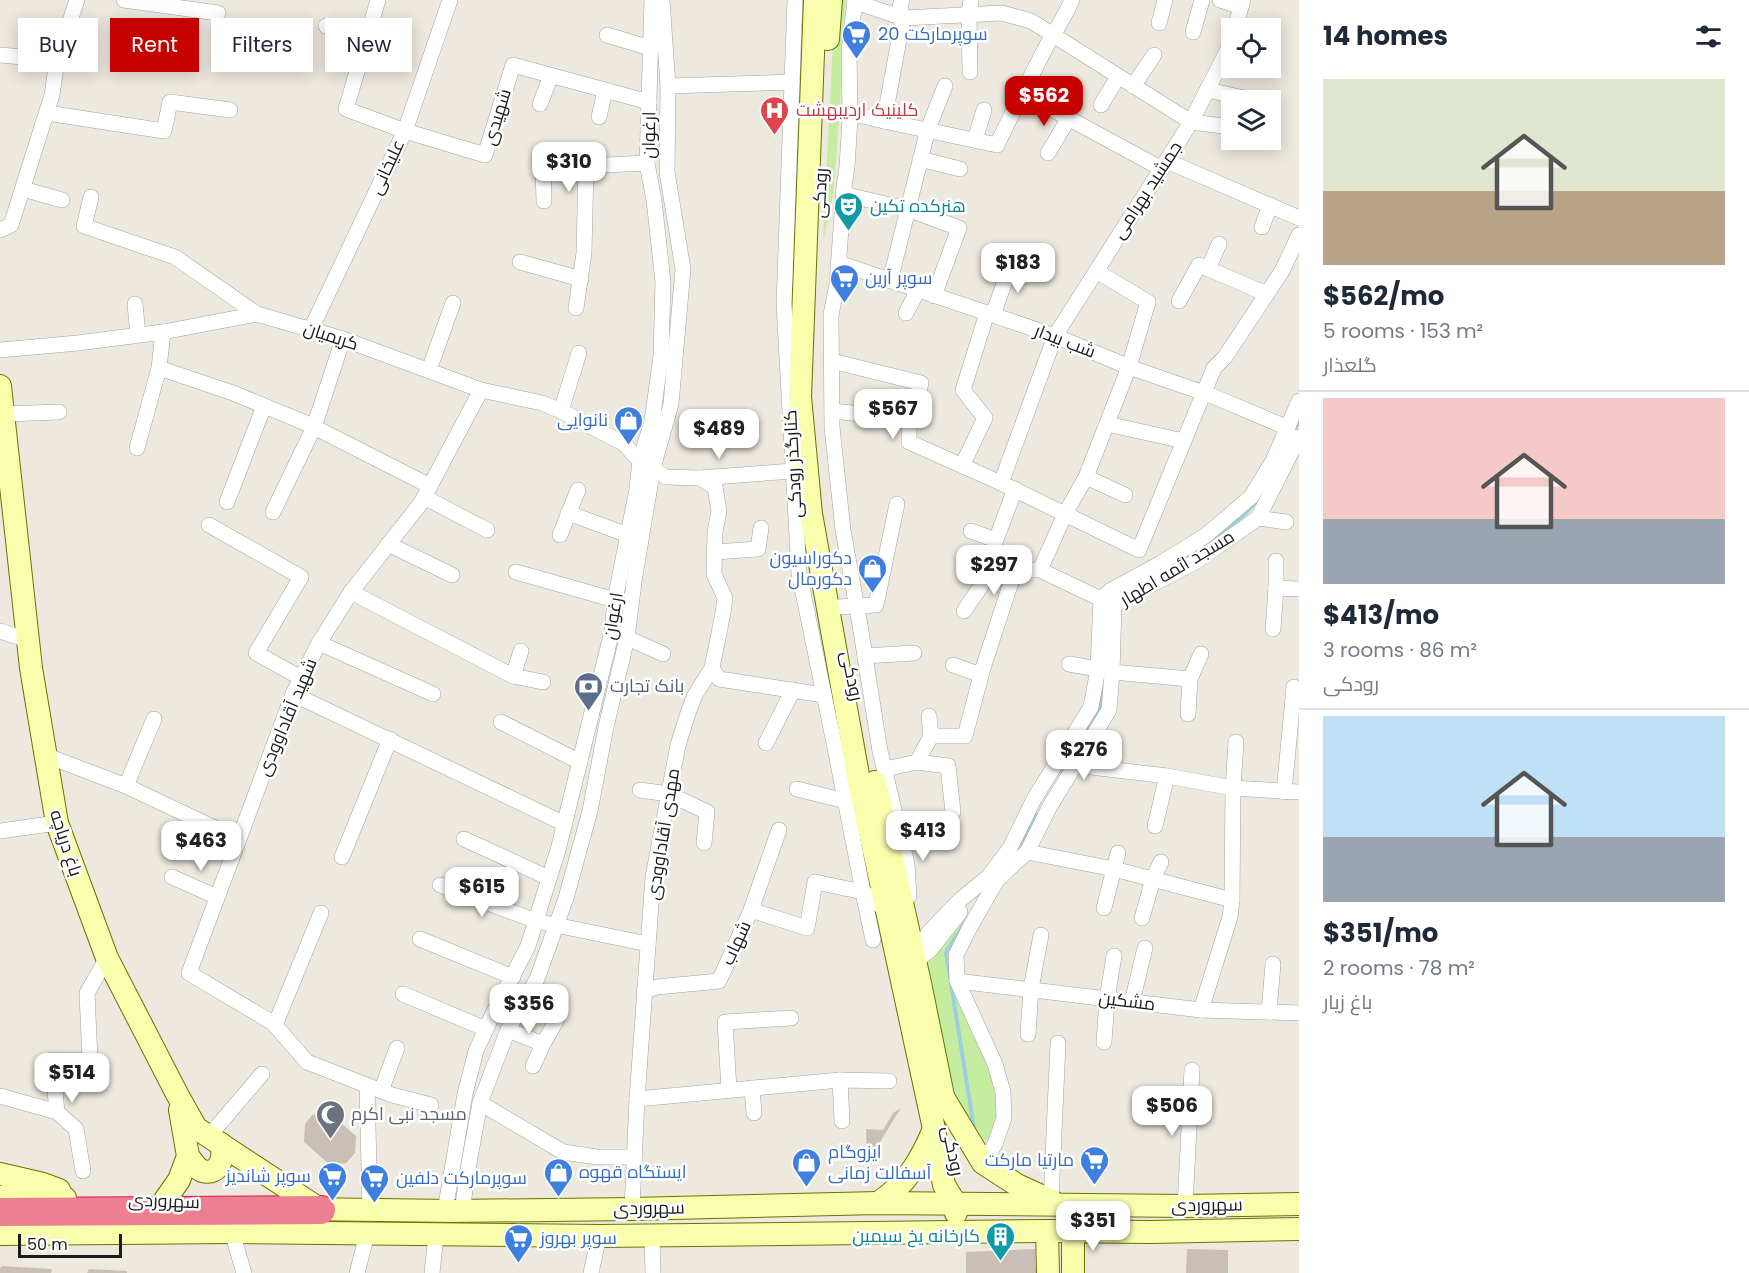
<!DOCTYPE html>
<html lang="en">
<head>
<meta charset="utf-8">
<style>
	:root { --surface:#fff; --page:#f2f2f3; --text:#1f2937; --muted:#747a83; --line:#e0e1e3; --accent:#c60200 }
	body { margin:0; font-family:Poppins,Cairo,sans-serif; background:var(--page); color:var(--text); height:100vh; display:flex; flex-direction:column; font-size:22px; white-space:nowrap }
	* { box-sizing:border-box; margin:0 }
	p { font-size:20px; color:var(--muted) }
	.icon { flex:none; width:33px; height:33px; fill:none; stroke:currentColor; stroke-width:2; stroke-linecap:round; stroke-linejoin:round }
	.map { position:relative; flex:1; overflow:hidden }
	.details { display:flex; flex-direction:column; background:var(--surface); width:450px }
	.details>* { flex:none }
	.guide { position:absolute; left:18px; top:18px; width:570px; height:54px; display:flex; gap:12px }
	.controls { position:absolute; left:1221px; top:18px; display:grid; gap:12px }
	.controls a { display:grid; place-items:center; width:60px; height:60px; border-radius:0px; background:var(--surface); box-shadow:0 3px 15px #0003; font-size:30px }
	.scale { position:absolute; left:18px; bottom:15px; width:104px; box-sizing:border-box; padding-left:6px; border:3px solid #1b1b1b; border-top:0; font-size:16px; line-height:21px; white-space:nowrap; color:#1b1b1b; -webkit-text-stroke:4px #fff; paint-order:stroke }
	.price { position:absolute; translate:-50% -51px; padding:0 14px; border-radius:12px; background:#fff; color:#222; font-size:20px; line-height:39px; filter:drop-shadow(0 2px 3px #0008) }
	.price::after { content:''; position:absolute; left:50%; top:36px; width:18px; height:14px; margin-left:-9px; background:inherit; clip-path:polygon(0 0,100% 0,50% 100%) }
	.price.on { background:var(--accent); color:#fff }
	ul { padding:0; list-style:none }
	li { display:grid; align-content:center; gap:12px; height:318px; padding:0 24px }
	li+li { border-top:2px solid var(--line) }
	li span { display:grid; place-items:center; height:186px; border-radius:0px; color:#555 }
	li>.icon { margin-inline-start:auto }
	span .icon { width:108px; height:108px; fill:#fffc; stroke-width:1 }
	li b { font-size:26px }
	h2 { display:flex; justify-content:space-between; align-items:center; height:72px; padding:0 24px; font-size:26px }
	.tag { padding:0 21px; border-radius:0px; background:var(--surface); box-shadow:0 3px 15px #0003; font-size:21px; line-height:54px }
	.tag.on { background:var(--accent); color:#fff }
	main { display:flex; flex:1; min-height:0 }
	.map>svg:first-child { display:block }
	.grass { fill:#c5eda0 }
	.lines { fill:none; stroke-linecap:round; stroke-linejoin:round }
	.stream { stroke:#9cd0e0; stroke-width:4 }
	.building { fill:#cabfb6 }
	.street-casing { stroke:#a2a2a2; stroke-width:16 }
	.secondary-casing { stroke:#667400; stroke-width:24 }
	.highway-casing { stroke:#e31659; stroke-width:30 }
	.street { stroke:#fff; stroke-width:15 }
	.secondary { stroke:#f9fead; stroke-width:22 }
	.highway { stroke:#ed7f93; stroke-width:28 }
	.labels { text-anchor:middle; stroke-width:5; stroke-linejoin:round; paint-order:stroke }
	.shop-label { font-size:18px; fill:#366cbe; stroke:#fff; text-anchor:start }
	.health-label { font-size:18px; fill:#be3a42; stroke:#fff; text-anchor:start }
	.street-label { font-size:18px; fill:#1b1b1b; stroke:#fff }
	.culture-label { font-size:18px; fill:#0d838f; stroke:#fff; text-anchor:start }
	.service-label { font-size:18px; fill:#4e5e75; stroke:#fff; text-anchor:start }
	.worship-label { font-size:18px; fill:#5b616d; stroke:#fff; text-anchor:start }
</style>
</head>
<body>
<main>
<div class="map">
<svg width="1299" height="1273" viewBox="0 0 1299 1273">
	<rect width="100%" height="100%" fill="#eee9df"/>
	<g class="grass">
		<path d="M835 0H846L843 27 840 109 833 195 823 242Z"/>
		<path d="M985 896 955 954 1001 1092 994 1139 984 1140 957 1099 923 967Z"/>
	</g>
	<g class="lines">
		<g class="stream">
			<path d="M1294 432 1299 420"/>
			<path d="M1178 563C1200 550 1242 522 1256 501"/>
			<path d="M1073 754 1101 705 1103 682"/>
			<path d="M1018 847 1037 815"/>
			<path d="M964 924 946 952 974 1128"/>
		</g>
	</g>
	<g class="building">
		<path d="M901 1108 867 1163 866 1129 883 1130 893 1113Z"/>
		<path d="M328 1112 356 1136 355 1153 346 1163 330 1165 304 1142 305 1124 312 1115Z"/>
		<path d="M1035 1249 1036 1273H966V1252Z"/>
		<path d="M1187 1249 1228 1250V1273H1186Z"/>
		<path d="M2 1266 52 1269 51 1273H0V1268Z"/>
		<path d="M89 1269 127 1271V1273H87Z"/>
	</g>
	<g class="lines">
		<defs>
			<g id="street">
				<path d="M124 0 218 13"/>
				<path d="M378 0 346 109 405 131 485 155 513 65 649 102"/>
				<path d="M795 0 784 304 799 573 836 753 863 892 886 910"/>
				<path d="M855 0 849 50 850 119 847 167 844 187 837 284 831 315 832 427 843 530 860 625 880 751 907 864 909 896"/>
				<path d="M1220 0 1241 7"/>
				<path d="M855 2 903 18 1002 13 1031 21 1191 122 1232 127"/>
				<path d="M1159 23 1165 0"/>
				<path d="M326 26 370 29"/>
				<path d="M1235 28 1243 0"/>
				<path d="M1193 32 1202 0"/>
				<path d="M607 35 650 48"/>
				<path d="M0 55 57 60"/>
				<path d="M970 72 969 15 971 0"/>
				<path d="M668 86 792 82"/>
				<path d="M1133 86 1154 55"/>
				<path d="M1207 90 1254 100"/>
				<path d="M1022 93 1162 169"/>
				<path d="M540 104 551 76"/>
				<path d="M1101 105 1118 77"/>
				<path d="M47 113 164 131 170 102 230 110"/>
				<path d="M850 113 884 121 997 145C1013 111 1030 78 1047 45 1056 30 1065 16 1072 0"/>
				<path d="M599 117 605 91"/>
				<path d="M884 121 903 18 900 7 902 0"/>
				<path d="M975 140 984 110"/>
				<path d="M1048 153 1069 118"/>
				<path d="M920 159 960 169"/>
				<path d="M1167 161 1299 218"/>
				<path d="M23 189 62 200"/>
				<path d="M843 194 907 209 959 228 934 296"/>
				<path d="M91 197 84 226 175 257 257 314"/>
				<path d="M544 201 543 169 586 166"/>
				<path d="M1262 227 1270 205"/>
				<path d="M0 230 11 225 52 95 57 60 77 0"/>
				<path d="M520 262 581 279"/>
				<path d="M839 263 1055 336 1129 367 1210 395 1288 428"/>
				<path d="M1208 269 1219 244"/>
				<path d="M890 281 928 129 945 86"/>
				<path d="M1179 301 1199 265 1267 294"/>
				<path d="M135 304 138 335"/>
				<path d="M576 308 584 253 586 166 647 163"/>
				<path d="M906 313 918 290"/>
				<path d="M993 315 1012 261"/>
				<path d="M311 329 405 131 450 0"/>
				<path d="M0 350 78 343 163 332 257 314 343 339 481 390 542 403 561 411 623 443 640 461 666 477 700 478 793 471"/>
				<path d="M832 361 921 383 909 428V442L1001 483 1139 550 1214 368 1225 357 1282 271 1299 235"/>
				<path d="M159 368 233 393 308 424 430 486"/>
				<path d="M429 370 453 303"/>
				<path d="M561 411 579 353"/>
				<path d="M832 411 872 415"/>
				<path d="M4 414 59 412"/>
				<path d="M1107 424 1184 441"/>
				<path d="M137 448 159 368 163 332"/>
				<path d="M962 466 985 418 963 390 987 313"/>
				<path d="M1086 477 1125 495"/>
				<path d="M1001 483 1055 336 1191 122 1232 41"/>
				<path d="M424 497 487 530"/>
				<path d="M227 502 264 406"/>
				<path d="M273 512 314 427 343 339"/>
				<path d="M568 513 628 535"/>
				<path d="M1258 518 1286 522"/>
				<path d="M209 525 301 577 256 653 301 678"/>
				<path d="M971 531 996 540 1015 489"/>
				<path d="M560 535 578 490"/>
				<path d="M388 544 452 575"/>
				<path d="M715 552 758 549 761 528"/>
				<path d="M1040 570 1065 514 1086 477 1129 367 1148 302 1096 271"/>
				<path d="M516 572 615 600"/>
				<path d="M1276 588 1299 589"/>
				<path d="M351 592 513 676 543 682"/>
				<path d="M838 607 876 605 897 504"/>
				<path d="M964 611 981 586 982 566"/>
				<path d="M1273 629 1276 588V561"/>
				<path d="M0 631 28 640"/>
				<path d="M619 634 663 654"/>
				<path d="M319 643 433 694"/>
				<path d="M865 656 914 653"/>
				<path d="M1069 664 1098 669"/>
				<path d="M953 665 981 675"/>
				<path d="M712 668 719 679 824 695"/>
				<path d="M1112 672 1190 679"/>
				<path d="M513 676 521 651"/>
				<path d="M293 694 565 824"/>
				<path d="M1188 714 1190 679 1201 654"/>
				<path d="M929 716 931 736"/>
				<path d="M501 722 580 762"/>
				<path d="M766 743 793 690"/>
				<path d="M45 755 126 786 238 839"/>
				<path d="M917 762 948 766 953 812"/>
				<path d="M1074 765 1167 776 1233 788 1299 792"/>
				<path d="M885 769 917 762 931 736H965L983 668 1015 570H1040L1101 599"/>
				<path d="M126 786 154 719"/>
				<path d="M797 789 845 801"/>
				<path d="M640 790 669 794 707 812 704 843"/>
				<path d="M1284 792 1294 687"/>
				<path d="M1155 826 1167 776"/>
				<path d="M0 831 57 823"/>
				<path d="M464 839 549 878"/>
				<path d="M1027 852 1114 869 1232 900"/>
				<path d="M342 857 390 739"/>
				<path d="M172 877 217 897"/>
				<path d="M440 885 536 921 648 944"/>
				<path d="M1104 908 1118 853"/>
				<path d="M751 910 779 830"/>
				<path d="M1142 918 1153 879 1161 862"/>
				<path d="M420 939 513 977"/>
				<path d="M921 957 930 950 960 912"/>
				<path d="M915 962 928 933 960 900 988 877 1010 848 1034 799 1091 707 1098 669 1101 599 1111 590 1161 563 1205 536 1251 497 1273 461 1299 401"/>
				<path d="M957 981 1201 1010 1299 1013"/>
				<path d="M644 991 657 987 719 981 751 910 807 928 815 882 863 892 873 940"/>
				<path d="M403 994 486 1029"/>
				<path d="M1132 1002 1145 948"/>
				<path d="M1201 1010 1230 917 1232 900 1233 788 1236 742"/>
				<path d="M1269 1012 1273 964"/>
				<path d="M275 1025 321 913"/>
				<path d="M508 1030 543 1044"/>
				<path d="M1028 1034 1031 989 1041 935"/>
				<path d="M1104 1042 1107 999 1114 956"/>
				<path d="M533 1066 543 1044 556 1021"/>
				<path d="M840 1080 842 1121"/>
				<path d="M367 1086 370 1210"/>
				<path d="M752 1088 754 1113"/>
				<path d="M729 1090 725 1022 791 1018"/>
				<path d="M381 1091 397 1048"/>
				<path d="M0 1096 57 1112 76 1129 83 1171"/>
				<path d="M637 1099 840 1080 889 1081"/>
				<path d="M480 1103 563 1152 597 1157H634"/>
				<path d="M431 1105 392 1095 307 1062 273 1023 189 973 293 694 319 643 351 592 421 503 481 390"/>
				<path d="M57 1112 52 1060H90L87 993 107 958"/>
				<path d="M209 1136 262 1074"/>
				<path d="M983 1163 995 1144 1004 1118 1003 1092 995 1064 957 981 956 955 969 929 997 880 1027 852 1050 806 1109 710 1112 672 1114 604 1197 561 1258 518 1299 437"/>
				<path d="M1051 1201 1058 1043"/>
				<path d="M1185 1206 1192 1070"/>
				<path d="M632 1209 637 1099 653 877 678 745 688 713 695 695 712 668 723 613 725 598 714 574 715 532 719 511 715 487 700 478"/>
				<path d="M445 1211 465 1094 476 1051 491 1018 528 946 558 850 612 631 615 600 637 489 640 461 652 421 661 356 663 282 654 200 647 163 652 0"/>
				<path d="M462 1211 469 1163 480 1103 508 1030 537 979 566 898 590 811 606 727 627 638 634 582 653 468 671 404 683 269 667 172 668 86 662 0"/>
				<path d="M232 1232 244 1273"/>
				<path d="M652 1236 653 1273"/>
				<path d="M357 1273 367 1234"/>
				<path d="M432 1273 436 1236"/>
				<path d="M591 1273 599 1236"/>
			</g>
			<g id="secondary">
				<path d="M815 0 800 397 811 514 860 786 934 1129 944 1185 955 1203 956 1213"/>
				<path d="M828 39 831 0"/>
				<path d="M0 386 31 668 57 823 107 958 177 1094 196 1128 321 1210"/>
				<path d="M875 782 920 983 943 1096"/>
				<path d="M943 1097 983 1163 1017 1185 1052 1201"/>
				<path d="M188 1156C192 1161 196 1168 202 1171 220 1176 225 1156 221 1144"/>
				<path d="M0 1174 43 1184 59 1190"/>
				<path d="M0 1197 65 1198"/>
				<path d="M165 1200 179 1180 188 1156 180 1110"/>
				<path d="M878 1203C907 1184 921 1160 934 1129"/>
				<path d="M305 1209 452 1211 632 1209 878 1203 1185 1206 1299 1204"/>
				<path d="M1047 1231 1048 1273"/>
				<path d="M1073 1231V1273"/>
				<path d="M0 1234 232 1232 599 1236 1047 1231 1151 1232 1299 1229"/>
			</g>
			<path id="highway" d="M0 1212 321 1210"/>
		</defs>
		<use href="#street" class="street-casing"/>
		<use href="#secondary" class="secondary-casing"/>
		<use href="#highway" class="highway-casing"/>
		<use href="#street" class="street"/>
		<use href="#secondary" class="secondary"/>
		<use href="#highway" class="highway"/>
	</g>
	<defs>
		<symbol id="supermarket-pin" viewBox="-11 -11 22 30"><path d="M0 17L-7.5 6A9.5 9.5 0 1 1 7.5 6Z" fill="#3f7fe0" stroke="#fff"/><path d="M-6-5.5h2.5l.6 2H6L4.5 2H-2.5L-4.4-4H-6ZM-1.5 3.2a1.3 1.3 0 1 0 .1 0ZM3 3.2a1.3 1.3 0 1 0 .1 0Z" fill="#fff"/></symbol>
		<symbol id="hospital-pin" viewBox="-11 -11 22 30"><path d="M0 17L-7.5 6A9.5 9.5 0 1 1 7.5 6Z" fill="#e0444e" stroke="#fff"/><path d="M-5-5h3v3.5h4V-5h3V5h-3V1.5h-4V5h-3Z" fill="#fff"/></symbol>
		<symbol id="theatre-pin" viewBox="-11 -11 22 30"><path d="M0 17L-7.5 6A9.5 9.5 0 1 1 7.5 6Z" fill="#0f9aa8" stroke="#fff"/><path d="M-5-5.5Q0-4 5-5.5V0Q5 5 0 6Q-5 5-5 0ZM-3.3-2.5H-1v1.5H-3.3ZM1-2.5H3.3v1.5H1ZM-2.8 1Q0 5.5 2.8 1Z" fill="#fff"/></symbol>
		<symbol id="shop-pin" viewBox="-11 -11 22 30"><path d="M0 17L-7.5 6A9.5 9.5 0 1 1 7.5 6Z" fill="#3f7fe0" stroke="#fff"/><path d="M-5-2.5h2.3a2.7 3.5 0 0 1 5.4 0H5L5.5 6h-11ZM-1.5-2.5h3a1.5 2.3 0 0 0-3 0Z" fill="#fff"/></symbol>
		<symbol id="bank-pin" viewBox="-11 -11 22 30"><path d="M0 17L-7.5 6A9.5 9.5 0 1 1 7.5 6Z" fill="#5c6f8a" stroke="#fff"/><path d="M-6-4H6V4H-6ZM0-2.3a2.3 2.3 0 1 0 0 4.6a2.3 2.3 0 1 0 0-4.6Z" fill="#fff"/></symbol>
		<symbol id="mosque-pin" viewBox="-11 -11 22 30"><path d="M0 17L-7.5 6A9.5 9.5 0 1 1 7.5 6Z" fill="#6b7280" stroke="#fff"/><path d="M3.5-4.9A6 6 0 1 0 3.5 4.9A5 5 0 1 1 3.5-4.9Z" fill="#fff"/></symbol>
		<symbol id="building-pin" viewBox="-11 -11 22 30"><path d="M0 17L-7.5 6A9.5 9.5 0 1 1 7.5 6Z" fill="#0f9aa8" stroke="#fff"/><path d="M-4-6H4V6H1V3H-1V6H-4ZM-2.5-4.3h1.7v1.8h-1.7ZM.8-4.3h1.7v1.8H.8ZM-2.5-1h1.7V.8h-1.7ZM.8-1h1.7V.8H.8Z" fill="#fff"/></symbol>
	</defs>
	<g fill-rule="evenodd">
		<use href="#supermarket-pin" x="840" y="18" width="33" height="45"/>
		<use href="#hospital-pin" x="758" y="94" width="33" height="45"/>
		<use href="#theatre-pin" x="832" y="190" width="33" height="45"/>
		<use href="#supermarket-pin" x="828" y="262" width="33" height="45"/>
		<use href="#shop-pin" x="612" y="404" width="33" height="45"/>
		<use href="#shop-pin" x="856" y="552" width="33" height="45"/>
		<use href="#bank-pin" x="572" y="670" width="33" height="45"/>
		<use href="#mosque-pin" x="314" y="1098" width="33" height="45"/>
		<use href="#supermarket-pin" x="1078" y="1144" width="33" height="45"/>
		<use href="#shop-pin" x="790" y="1146" width="33" height="45"/>
		<use href="#shop-pin" x="542" y="1156" width="33" height="45"/>
		<use href="#supermarket-pin" x="316" y="1160" width="33" height="45"/>
		<use href="#supermarket-pin" x="358" y="1162" width="33" height="45"/>
		<use href="#building-pin" x="984" y="1220" width="33" height="45"/>
		<use href="#supermarket-pin" x="502" y="1222" width="33" height="45"/>
	</g>
	<g class="labels">
		<g class="shop-label">
			<text x="878" y="40">سوپرمارکت 20</text>
			<text x="865" y="284">سوپر آرین</text>
			<text x="608" y="426" text-anchor="end">نانوایی</text>
			<text x="852" y="564" text-anchor="end">دکوراسیون<tspan x="852" dy="21">دکورمال</tspan></text>
			<text x="828" y="1158">ایزوگام<tspan x="828" dy="21">آسفالت زمانی</tspan></text>
			<text x="1074" y="1166" text-anchor="end">مارتیا مارکت</text>
			<text x="579" y="1178">ایستگاه قهوه</text>
			<text x="311" y="1182" text-anchor="end">سوپر شاندیز</text>
			<text x="396" y="1184">سوپرمارکت دلفین</text>
			<text x="540" y="1244">سوپر بهروز</text>
		</g>
		<g class="health-label">
			<text x="796" y="116">کلینیک اردیبهشت</text>
		</g>
		<g class="street-label">
			<text transform="translate(497 117) rotate(-73)" y="6">شهیدی</text>
			<text transform="translate(649 135) rotate(-89)" y="6">ارغوان</text>
			<text transform="translate(387 167) rotate(-65)" y="6">علیخانی</text>
			<text transform="translate(1147 190) rotate(-57)" y="6">جمشید بهرامی</text>
			<text transform="translate(820 193) rotate(-87)" y="6">رودکی</text>
			<text transform="translate(331 336) rotate(18)" y="6">کریمیان</text>
			<text transform="translate(1065 341) rotate(21)" y="6">شب بیدار</text>
			<text transform="translate(793 464) rotate(-93)" y="6">کنارگذر رودکی</text>
			<text transform="translate(1177 568) rotate(-31)" y="6">مسجد ائمه اطهار</text>
			<text transform="translate(613 616) rotate(-81)" y="6">ارغوان</text>
			<text transform="translate(852 676) rotate(78)" y="6">رودکی</text>
			<text transform="translate(287 717) rotate(-67)" y="6">شهید آقاداوودی</text>
			<text transform="translate(663 834) rotate(-81)" y="6">مهدی آقاداوودی</text>
			<text transform="translate(66 843) rotate(72)" y="6">باغ دریاچه</text>
			<text transform="translate(736 943) rotate(-65)" y="6">شهاب</text>
			<text transform="translate(1127 1001) rotate(7)" y="6">مشکین</text>
			<text transform="translate(953 1151) rotate(79)" y="6">رودکی</text>
			<text transform="translate(164 1201) rotate(2)" y="6">سهروردی</text>
			<text transform="translate(1207 1205) rotate(-1)" y="6">سهروردی</text>
			<text transform="translate(649 1208) rotate(-1)" y="6">سهروردی</text>
		</g>
		<g class="culture-label">
			<text x="870" y="212">هنرکده تکین</text>
			<text x="980" y="1242" text-anchor="end">کارخانه یخ سیمین</text>
		</g>
		<g class="service-label">
			<text x="610" y="692">بانک تجارت</text>
		</g>
		<g class="worship-label">
			<text x="351" y="1120">مسجد نبی اکرم</text>
		</g>
	</g>
</svg>
<div class="controls">
<a><svg class="icon" aria-label="locate" viewBox="0 0 24 24"><circle cx="12" cy="12" r="6"/><path d="M12 2v4M12 18v4M2 12h4M18 12h4"/></svg></a>
<a><svg class="icon" aria-label="layers" viewBox="0 0 24 24"><path d="M12 4l9 5-9 5-9-5zM3 14l9 5 9-5"/></svg></a>
</div>
<div class="scale">50 m</div>
<b class="price on" style="left:1044px;top:127px">$562</b>
<b class="price" style="left:569px;top:193px">$310</b>
<b class="price" style="left:1018px;top:294px">$183</b>
<b class="price" style="left:893px;top:440px">$567</b>
<b class="price" style="left:719px;top:460px">$489</b>
<b class="price" style="left:994px;top:596px">$297</b>
<b class="price" style="left:1084px;top:781px">$276</b>
<b class="price" style="left:923px;top:862px">$413</b>
<b class="price" style="left:201px;top:872px">$463</b>
<b class="price" style="left:482px;top:918px">$615</b>
<b class="price" style="left:529px;top:1035px">$356</b>
<b class="price" style="left:72px;top:1104px">$514</b>
<b class="price" style="left:1172px;top:1137px">$506</b>
<b class="price" style="left:1093px;top:1252px">$351</b>
<div class="guide">
<a class="tag">Buy</a>
<a class="tag on">Rent</a>
<a class="tag">Filters</a>
<a class="tag">New</a>
</div>
</div>
<section class="details">
<h2>14 homes<svg class="icon" aria-label="filters" viewBox="0 0 24 24"><path d="M4 7h16M4 17h16"/><circle cx="9" cy="7" r="2"/><circle cx="15" cy="17" r="2"/></svg></h2>
<ul>
<li><span style="background:linear-gradient(#dfe7d0 60%,#b9a48a 0)"><svg class="icon" aria-label="home" viewBox="0 0 24 24"><path d="M3 11l9-7 9 7M6 9v11h12V9"/></svg></span><div><b>$562/mo</b><p>5 rooms · 153 m²</p><p>گلعذار</p></div></li>
<li><span style="background:linear-gradient(#f6c9c9 65%,#9aa5b1 0)"><svg class="icon" aria-label="home" viewBox="0 0 24 24"><path d="M3 11l9-7 9 7M6 9v11h12V9"/></svg></span><div><b>$413/mo</b><p>3 rooms · 86 m²</p><p>رودکی</p></div></li>
<li><span style="background:linear-gradient(#bfe0f5 65%,#9aa5b1 0)"><svg class="icon" aria-label="home" viewBox="0 0 24 24"><path d="M3 11l9-7 9 7M6 9v11h12V9"/></svg></span><div><b>$351/mo</b><p>2 rooms · 78 m²</p><p>باغ زیار</p></div></li>
</ul>
</section>
</main>
</body>
</html>
